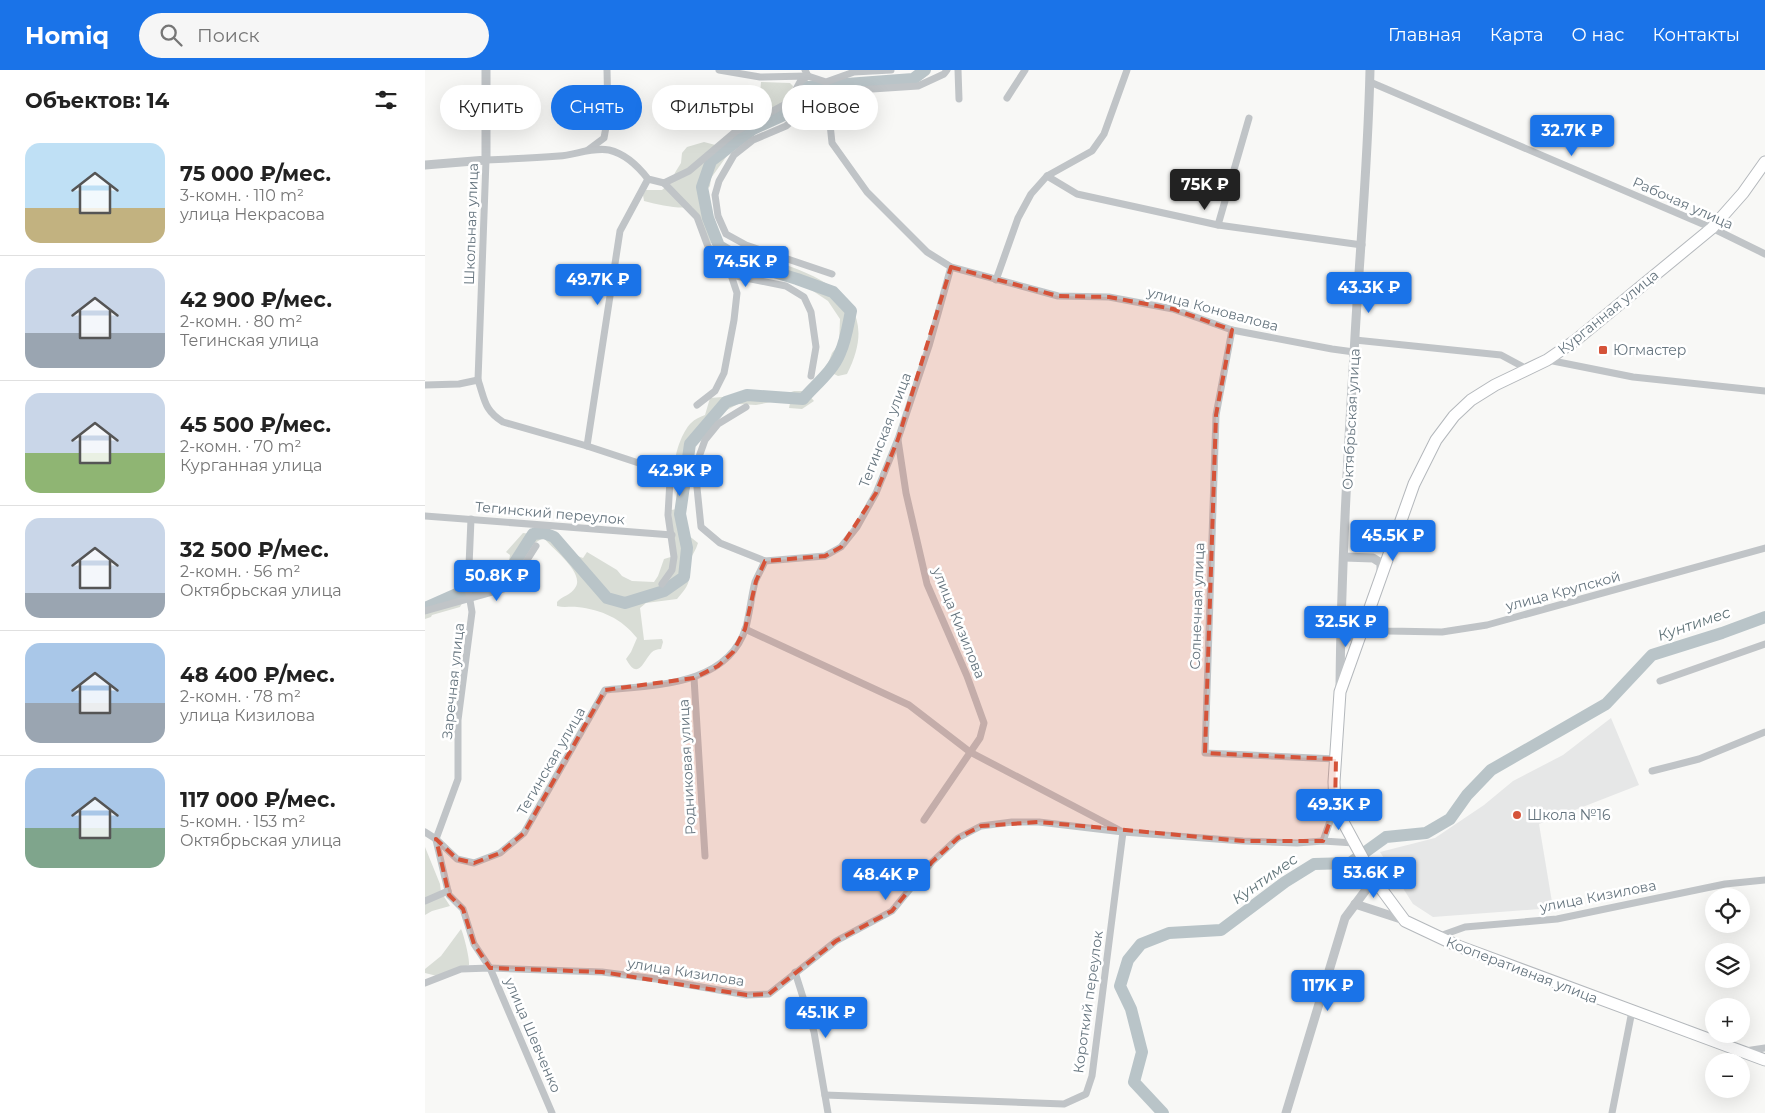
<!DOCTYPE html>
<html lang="ru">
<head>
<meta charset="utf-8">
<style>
	:root { --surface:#fff; --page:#f6f6f6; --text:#222; --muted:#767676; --line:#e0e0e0; --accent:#1a73e8 }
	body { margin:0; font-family:Montserrat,sans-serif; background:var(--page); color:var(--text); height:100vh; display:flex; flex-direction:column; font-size:19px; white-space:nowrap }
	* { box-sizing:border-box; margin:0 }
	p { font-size:16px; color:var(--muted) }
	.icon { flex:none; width:28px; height:28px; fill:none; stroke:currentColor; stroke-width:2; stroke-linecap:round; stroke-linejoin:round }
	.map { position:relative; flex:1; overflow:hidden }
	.details { display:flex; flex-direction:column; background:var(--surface); width:425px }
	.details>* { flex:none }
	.hud { position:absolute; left:15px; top:15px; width:475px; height:45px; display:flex; gap:10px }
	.controls { position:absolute; left:1280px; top:818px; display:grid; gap:10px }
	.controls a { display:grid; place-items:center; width:45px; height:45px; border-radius:50%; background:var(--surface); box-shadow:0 5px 20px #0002; font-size:25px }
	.price { position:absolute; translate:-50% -42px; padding:0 11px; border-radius:5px; background:var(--accent); color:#fff; font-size:16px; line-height:32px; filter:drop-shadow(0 1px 2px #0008) }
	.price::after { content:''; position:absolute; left:50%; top:30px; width:15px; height:11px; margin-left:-8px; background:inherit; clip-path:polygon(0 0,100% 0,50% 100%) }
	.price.current { background:#222; color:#fff }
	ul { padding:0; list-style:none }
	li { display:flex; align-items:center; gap:15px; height:125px; padding:0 25px }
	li+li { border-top:1px solid var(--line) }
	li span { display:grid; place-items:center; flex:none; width:140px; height:100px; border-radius:15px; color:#555 }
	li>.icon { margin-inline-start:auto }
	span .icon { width:60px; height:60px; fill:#fffc; stroke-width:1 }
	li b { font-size:21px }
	h2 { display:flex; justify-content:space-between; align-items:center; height:60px; padding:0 25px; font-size:21px }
	.tag { padding:0 18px; border-radius:22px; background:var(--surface); box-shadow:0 5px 20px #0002; font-size:18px; line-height:45px }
	.tag.current { background:var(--accent); color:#fff }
	header { display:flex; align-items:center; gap:30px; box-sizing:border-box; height:70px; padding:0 25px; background:var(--accent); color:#fff }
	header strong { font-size:24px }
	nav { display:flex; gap:28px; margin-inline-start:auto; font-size:18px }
	.search { width:350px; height:45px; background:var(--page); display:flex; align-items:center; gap:12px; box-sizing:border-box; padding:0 18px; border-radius:28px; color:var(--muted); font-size:19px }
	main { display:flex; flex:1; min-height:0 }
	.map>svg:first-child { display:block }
	.built { fill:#e6e7e7 }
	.green { fill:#d9ddd6 }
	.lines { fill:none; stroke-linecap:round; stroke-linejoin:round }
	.river { stroke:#b9c4c8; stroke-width:12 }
	.primary-casing { stroke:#b4b8bc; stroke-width:13 }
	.minor { stroke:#c0c4c7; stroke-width:7 }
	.tertiary { stroke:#c0c4c7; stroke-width:9 }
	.primary { stroke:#fff; stroke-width:11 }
	.marked { fill:#d55339; fill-opacity:0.2; stroke:#d55339; stroke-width:4; stroke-dasharray:10 6; stroke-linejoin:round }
	.poi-dot { fill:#d55339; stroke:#fff; stroke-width:2 }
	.labels { text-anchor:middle; stroke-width:5; stroke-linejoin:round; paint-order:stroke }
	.street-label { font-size:14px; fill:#66757f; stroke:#fff }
	.poi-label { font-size:14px; fill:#66757f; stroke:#fff; text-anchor:start }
	.water-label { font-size:15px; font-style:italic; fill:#607479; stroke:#fff }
</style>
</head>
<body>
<header>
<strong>Homiq</strong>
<div class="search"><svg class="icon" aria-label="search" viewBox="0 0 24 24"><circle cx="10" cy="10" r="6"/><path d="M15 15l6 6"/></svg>Поиск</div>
<nav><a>Главная</a><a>Карта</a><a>О нас</a><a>Контакты</a></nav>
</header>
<main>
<section class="details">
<h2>Объектов: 14<svg class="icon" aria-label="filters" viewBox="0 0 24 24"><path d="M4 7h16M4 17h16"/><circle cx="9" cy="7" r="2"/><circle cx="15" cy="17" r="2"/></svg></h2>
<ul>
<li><span style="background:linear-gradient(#bfe0f5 65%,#c2b280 0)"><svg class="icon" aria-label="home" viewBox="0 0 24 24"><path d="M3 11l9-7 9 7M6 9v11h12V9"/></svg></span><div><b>75 000 ₽/мес.</b><p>3-комн. · 110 m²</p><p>улица Некрасова</p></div></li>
<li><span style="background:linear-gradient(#c9d6e8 65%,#9aa5b1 0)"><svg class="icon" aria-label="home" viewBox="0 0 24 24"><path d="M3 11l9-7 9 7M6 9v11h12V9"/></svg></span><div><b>42 900 ₽/мес.</b><p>2-комн. · 80 m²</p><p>Тегинская улица</p></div></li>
<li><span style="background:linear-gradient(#c9d6e8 60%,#8fb573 0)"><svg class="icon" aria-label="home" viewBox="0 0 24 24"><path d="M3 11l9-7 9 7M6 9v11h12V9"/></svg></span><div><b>45 500 ₽/мес.</b><p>2-комн. · 70 m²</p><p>Курганная улица</p></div></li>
<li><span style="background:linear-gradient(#c9d6e8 75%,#9aa5b1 0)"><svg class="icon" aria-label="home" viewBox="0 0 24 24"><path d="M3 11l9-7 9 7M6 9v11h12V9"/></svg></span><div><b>32 500 ₽/мес.</b><p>2-комн. · 56 m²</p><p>Октябрьская улица</p></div></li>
<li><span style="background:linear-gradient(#a9c7e8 60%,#9aa5b1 0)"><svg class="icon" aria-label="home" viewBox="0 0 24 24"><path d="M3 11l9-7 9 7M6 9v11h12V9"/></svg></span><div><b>48 400 ₽/мес.</b><p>2-комн. · 78 m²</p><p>улица Кизилова</p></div></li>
<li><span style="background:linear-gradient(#a9c7e8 60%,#7fa58c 0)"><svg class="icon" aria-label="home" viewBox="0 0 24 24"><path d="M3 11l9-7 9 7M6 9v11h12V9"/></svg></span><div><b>117 000 ₽/мес.</b><p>5-комн. · 153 m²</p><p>Октябрьская улица</p></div></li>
</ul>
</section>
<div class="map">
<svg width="1340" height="1043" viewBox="0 0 1340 1043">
	<rect width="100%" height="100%" fill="#f8f8f6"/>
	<path class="built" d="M1186 648 1214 715 1114 754 1128 838 1008 847 988 834 955 782 1010 768 1059 735 1088 711 1138 685Z"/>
	<g class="green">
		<path d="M336 12 365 13 368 16C365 34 343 40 328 47L334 35Z"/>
		<path d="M279 72 298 77 304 83 286 108 285 116 282 120 284 140 294 163 295 173H285L275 148 267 137C251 139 235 135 219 131L218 125 221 120H237L244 114 251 101 256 93 257 83 262 77Z"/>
		<path d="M310 178C322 179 337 187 350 191 406 210 457 235 422 304L413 306 407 303 402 296 407 283 414 274 415 249 403 231 379 215 376 207 359 199 346 198 330 203 322 204 311 202 296 192V186Z"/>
		<path d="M369 321H380L389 331 377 339 364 338 365 333 356 330 331 335 313 334 300 341 290 349 274 368 268 380 263 408 265 419 261 422C256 419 253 416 251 411 245 396 255 364 266 353 270 349 275 347 280 345L285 328 322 325 352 327Z"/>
		<path d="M252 439 260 448 263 465 273 473C271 480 267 485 264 492 262 498 264 502 264 508 264 516 257 523 252 529L221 533 215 538 219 570 237 569 238 572 236 579C232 579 229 580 226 583 218 592 213 611 201 589L206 582 212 568C196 548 177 540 152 537 146 536 139 538 132 536V532C137 526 146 525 150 518 161 503 127 479 119 468 90 480 97 506 79 516 74 519 68 518 63 519 57 521 54 524 47 523L45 509 47 506C57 506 60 512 70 512L73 507V499L84 491 85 485 81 482 98 463 116 465 119 468 126 462H130C135 472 148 485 158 488L162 482 192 500 197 506 207 511 229 512 233 506 239 489 249 486 246 440Z"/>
		<path d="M37 520 41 526 35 537 7 545 6 547 0 549V539L13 535 20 526Z"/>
		<path d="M0 777 15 814 16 822 25 836 7 841 0 845Z"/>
		<path d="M36 859C39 865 45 890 44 895L12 906 0 903V899L16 886Z"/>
	</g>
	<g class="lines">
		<g class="river">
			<path d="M0 538 43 519 68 517 80 508 108 464 119 463 129 467 182 528 200 533 239 521 259 507 262 478 255 444 265 374 301 332 322 325 378 329C390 315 408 301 415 283 421 270 423 255 426 241L408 222 372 209 326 195 294 176 283 148 277 117 286 91 328 59 370 40 382 17 488 9 500 0"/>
			<path d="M738 1043 709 1012 717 982 706 939 695 916 703 890 716 874 744 863 796 860 860 812 889 794 925 793 961 767 1001 763 1025 749 1042 725 1066 700 1181 634 1227 585 1297 563 1340 547"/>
		</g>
		<defs>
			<path id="primary" d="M1340 92 1318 123 1287 158 1151 270 1122 290 1070 315 1046 330 1029 346 1011 370 989 414 915 622 909 712 910 737 949 809 980 851 1033 876 1340 990"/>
		</defs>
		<use href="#primary" class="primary-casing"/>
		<g class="minor">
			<path d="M380 0 383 6 401 12 429 2 466 0"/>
			<path d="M533 0 534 29"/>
			<path d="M945 12 1287 158 1340 184"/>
			<path d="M582 28 600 0"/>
			<path d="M403 35 407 73 442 122 502 182 526 197 633 226 684 227 748 239 807 260 907 279 929 282"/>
			<path d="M163 80 179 68 183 46 182 0"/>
			<path d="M622 106 652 124 793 155 937 175"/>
			<path d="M239 113 264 101 310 62 364 32 375 12 383 6 335 7 294 0"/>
			<path d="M239 113 272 147 282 174 292 193 306 205 312 223 309 250 299 303 290 321 272 335"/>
			<path d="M793 155 824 48"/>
			<path d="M407 204 321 175 301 164 293 146 290 125 294 111 309 85 328 70 361 56 385 35H403L432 20 493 16 519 4 522 0"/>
			<path d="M306 205 361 216 379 227 386 242 391 277 386 306"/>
			<path d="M571 210 593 148 606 124 622 106 667 81 679 64 702 0"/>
			<path d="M807 260 791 345 780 683 911 689"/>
			<path d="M930 270 1076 285 1102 299"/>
			<path d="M1123 290 1208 307 1340 321"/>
			<path d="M53 310 61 90C86 89 110 88 134 86 150 85 167 77 184 80 201 84 213 96 223 109L239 113"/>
			<path d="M0 315 34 314 53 310C60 330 59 340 78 352L162 376 238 401 245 410 243 445 249 487 247 500 237 514"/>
			<path d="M321 337 293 354 280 370 270 398 276 457 295 473 340 491"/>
			<path d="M473 370 481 423 502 514 542 606 559 653 555 668 499 750"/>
			<path d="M162 376 195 161 223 109"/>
			<path d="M0 446 247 465"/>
			<path d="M0 541 85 517 111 476"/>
			<path d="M320 559 484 635 545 682 698 762 667 1006 661 1024 639 1034 400 1025"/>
			<path d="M938 559 963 561 1017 562 1062 555 1340 478"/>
			<path d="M269 608 280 786"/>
			<path d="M1235 611 1340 574"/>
			<path d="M1227 701 1274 689 1340 662"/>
			<path d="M0 762 11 769 32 789 49 793 75 783 99 763 180 620C230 615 303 616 321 557 325 542 326 527 330 512 333 505 337 498 340 491L400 486 416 477 432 457 451 423 473 369 504 276 526 197"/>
			<path d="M11 769 33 709V650L47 542 43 519 46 449"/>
			<path d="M11 770 24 825 38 839 49 874 65 898 127 1043"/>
			<path d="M898 771 929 773"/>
			<path d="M0 831 23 821"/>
			<path d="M1012 867 1040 857 1132 849 1300 814 1340 810"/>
			<path d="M370 902 389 962 403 1043"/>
			<path d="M0 913 36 899 65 898 177 902 231 909 322 925 344 924 411 871 467 841 507 792 533 768 556 756 587 752H614L698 762 818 771 872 773 898 771 910 737"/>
			<path d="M1320 981 1340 978"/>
			<path d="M1187 1043 1207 941"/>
		</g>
		<g class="tertiary">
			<path d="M0 95 61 90V0"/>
			<path d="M919 487 948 488 956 493V502"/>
			<path d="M916 560 924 567 936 565"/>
			<path d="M915 617C916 506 922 394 929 284 934 189 943 95 945 0"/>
			<path d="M930 834 979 850"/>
			<path d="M861 1043 920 848 949 809"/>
		</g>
		<use href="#primary" class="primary"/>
	</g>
	<path class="marked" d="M526 197 633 226 684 227 748 239 807 260 791 345 780 683 911 689 910 737 898 771H818L614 752 556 756 533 768 507 792 467 841 411 871 344 924 322 925 177 902 65 898 49 874 38 839 24 825 11 769 32 789 49 793 75 783 99 763 180 620 269 608 293 596 308 582 320 559 331 511 340 491 400 486 416 477 451 423 473 369Z"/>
	<g class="poi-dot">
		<rect x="1173" y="275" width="10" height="10" rx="2.5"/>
		<circle cx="1092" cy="745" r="5"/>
	</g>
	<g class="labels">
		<g class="street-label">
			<text transform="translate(1258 133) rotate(24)" y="5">Рабочая улица</text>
			<text transform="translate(46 154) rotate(-88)" y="5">Школьная улица</text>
			<text transform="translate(788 239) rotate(15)" y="5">улица Коновалова</text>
			<text transform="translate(1183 242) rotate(-39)" y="5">Курганная улица</text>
			<text transform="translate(926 349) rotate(-87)" y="5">Октябрьская улица</text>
			<text transform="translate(460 360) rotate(-69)" y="5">Тегинская улица</text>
			<text transform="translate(125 443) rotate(5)" y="5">Тегинский переулок</text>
			<text transform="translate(1138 521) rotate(-15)" y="5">улица Крупской</text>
			<text transform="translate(772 536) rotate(-88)" y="5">Солнечная улица</text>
			<text transform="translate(534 553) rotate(68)" y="5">улица Кизилова</text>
			<text transform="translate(28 611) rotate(-84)" y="5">Заречная улица</text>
			<text transform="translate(126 691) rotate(-60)" y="5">Тегинская улица</text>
			<text transform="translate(262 697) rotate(-93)" y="5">Родниковая улица</text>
			<text transform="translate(1173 826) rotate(-11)" y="5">улица Кизилова</text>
			<text transform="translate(1097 900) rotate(21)" y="5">Кооперативная улица</text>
			<text transform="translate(261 902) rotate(9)" y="5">улица Кизилова</text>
			<text transform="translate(663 932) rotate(-82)" y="5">Короткий переулок</text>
			<text transform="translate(108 965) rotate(67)" y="5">улица Шевченко</text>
		</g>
		<g class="poi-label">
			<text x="1188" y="285">Югмастер</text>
			<text x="1102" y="750">Школа №16</text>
		</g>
		<g class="water-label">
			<text transform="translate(1269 554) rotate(-19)" y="5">Кунтимес</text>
			<text transform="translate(840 809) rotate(-35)" y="5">Кунтимес</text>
		</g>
	</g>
</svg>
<div class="controls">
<a><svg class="icon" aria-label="locate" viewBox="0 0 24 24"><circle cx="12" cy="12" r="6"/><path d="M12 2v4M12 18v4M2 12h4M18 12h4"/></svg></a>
<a><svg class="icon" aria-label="layers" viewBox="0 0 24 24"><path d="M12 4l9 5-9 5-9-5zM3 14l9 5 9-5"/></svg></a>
<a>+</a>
<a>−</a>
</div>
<b class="price" style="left:1147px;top:87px">32.7K ₽</b>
<b class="price current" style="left:780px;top:141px">75K ₽</b>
<b class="price" style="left:321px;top:218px">74.5K ₽</b>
<b class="price" style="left:173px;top:236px">49.7K ₽</b>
<b class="price" style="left:944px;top:244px">43.3K ₽</b>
<b class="price" style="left:255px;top:427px">42.9K ₽</b>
<b class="price" style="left:968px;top:492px">45.5K ₽</b>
<b class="price" style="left:72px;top:532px">50.8K ₽</b>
<b class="price" style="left:921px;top:578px">32.5K ₽</b>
<b class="price" style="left:914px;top:761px">49.3K ₽</b>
<b class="price" style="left:949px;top:829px">53.6K ₽</b>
<b class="price" style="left:461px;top:831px">48.4K ₽</b>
<b class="price" style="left:903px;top:942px">117K ₽</b>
<b class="price" style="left:401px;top:969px">45.1K ₽</b>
<div class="hud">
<a class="tag">Купить</a>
<a class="tag current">Снять</a>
<a class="tag">Фильтры</a>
<a class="tag">Новое</a>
</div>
</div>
</main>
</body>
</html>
